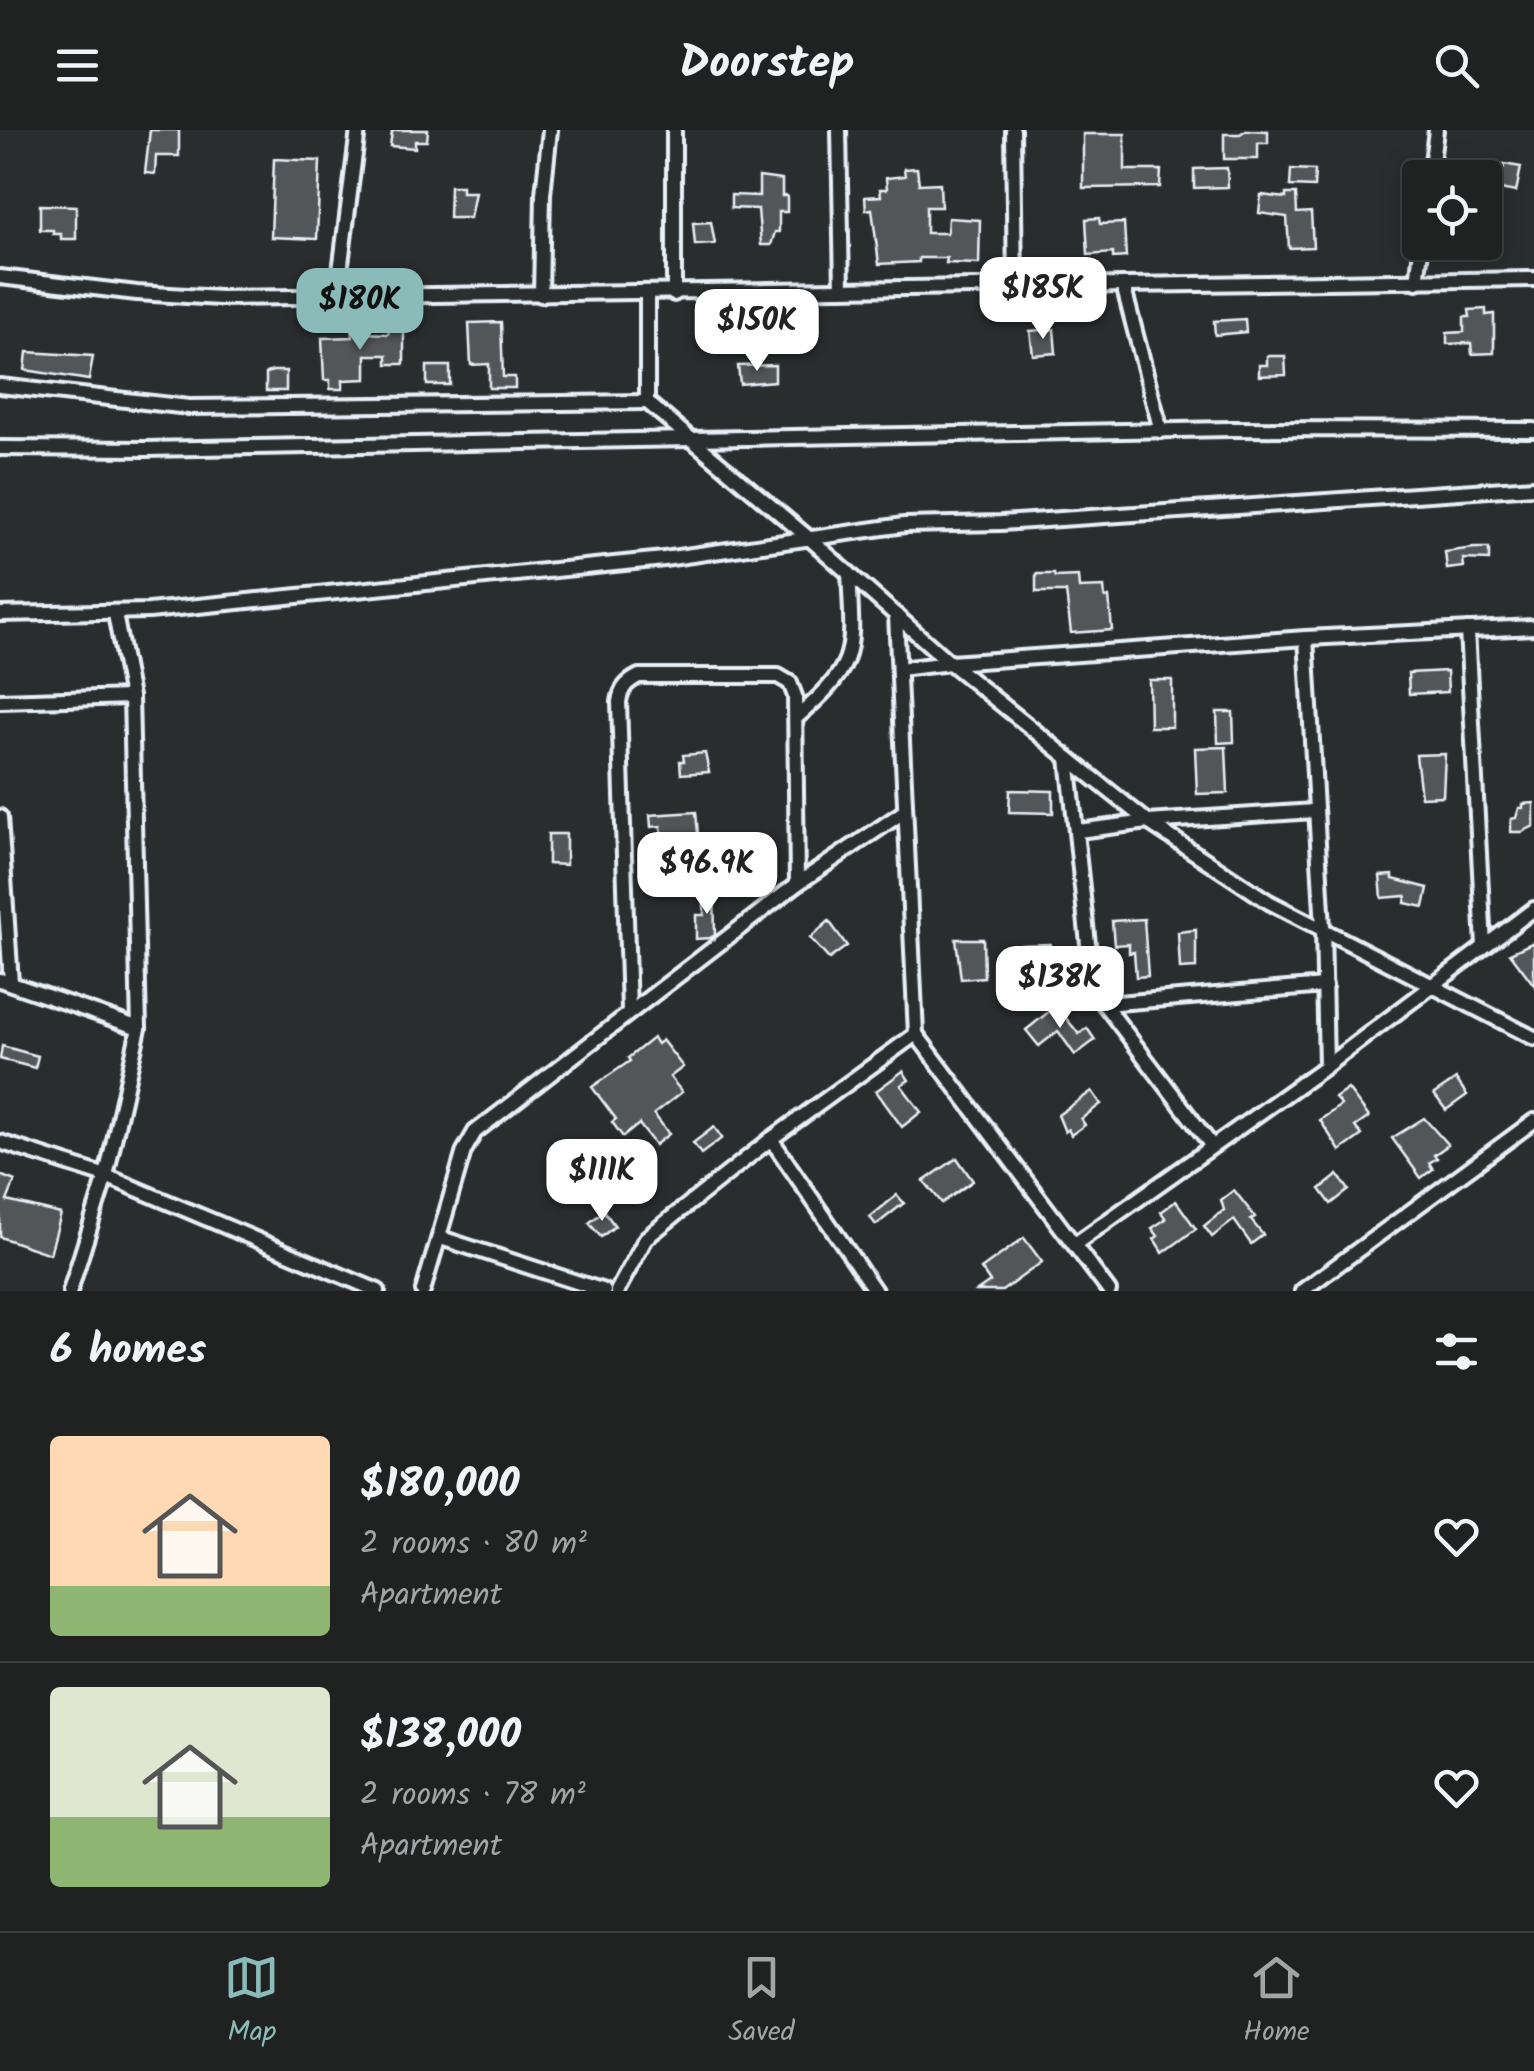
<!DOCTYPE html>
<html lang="en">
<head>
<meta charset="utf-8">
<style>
	:root { --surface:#202222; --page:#2d2f2f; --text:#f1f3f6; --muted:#a2a4a5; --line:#3d3f40; --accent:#8bbbb9 }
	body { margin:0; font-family:Kalam,sans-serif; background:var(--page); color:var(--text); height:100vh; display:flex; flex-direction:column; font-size:38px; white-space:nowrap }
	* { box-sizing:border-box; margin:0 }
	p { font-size:32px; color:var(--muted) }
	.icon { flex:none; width:55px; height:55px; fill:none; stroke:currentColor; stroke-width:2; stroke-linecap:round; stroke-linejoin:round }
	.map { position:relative; height:1161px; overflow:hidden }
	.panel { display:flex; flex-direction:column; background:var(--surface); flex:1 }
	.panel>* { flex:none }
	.controls { position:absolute; left:1402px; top:30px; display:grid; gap:20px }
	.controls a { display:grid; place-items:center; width:100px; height:100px; border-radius:10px; background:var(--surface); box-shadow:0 5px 25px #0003,0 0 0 2px var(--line); font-size:50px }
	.price { position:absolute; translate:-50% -85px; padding:0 22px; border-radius:20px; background:#fff; color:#222; font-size:32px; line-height:65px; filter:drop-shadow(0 2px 5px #0008) }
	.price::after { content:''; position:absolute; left:50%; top:60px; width:30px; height:22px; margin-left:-15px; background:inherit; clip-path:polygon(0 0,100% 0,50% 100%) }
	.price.current { background:var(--accent); color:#111 }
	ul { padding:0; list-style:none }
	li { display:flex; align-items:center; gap:30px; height:250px; padding:0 50px }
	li+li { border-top:2px solid var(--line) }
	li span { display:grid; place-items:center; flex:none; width:280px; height:200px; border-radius:10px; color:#555 }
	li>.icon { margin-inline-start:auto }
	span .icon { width:120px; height:120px; fill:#fffc; stroke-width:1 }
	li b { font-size:42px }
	h2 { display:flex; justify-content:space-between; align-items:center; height:120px; padding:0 50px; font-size:42px }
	header { display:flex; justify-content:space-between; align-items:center; height:130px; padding:0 50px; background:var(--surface); font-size:45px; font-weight:700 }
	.menu { display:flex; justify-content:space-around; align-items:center; height:140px; border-top:2px solid var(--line); background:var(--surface); font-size:28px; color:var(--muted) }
	.menu a { display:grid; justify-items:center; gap:5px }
	.menu .current { color:var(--accent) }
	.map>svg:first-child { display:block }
	.building { fill:#535759; stroke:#e8f1f8; stroke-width:2.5 }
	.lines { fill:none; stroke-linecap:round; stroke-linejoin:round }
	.street-casing { stroke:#e8f1f8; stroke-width:20 }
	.street { stroke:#2a2d2e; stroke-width:12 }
</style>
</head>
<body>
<header><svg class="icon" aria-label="menu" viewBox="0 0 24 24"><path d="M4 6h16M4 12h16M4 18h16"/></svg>Doorstep<svg class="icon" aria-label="search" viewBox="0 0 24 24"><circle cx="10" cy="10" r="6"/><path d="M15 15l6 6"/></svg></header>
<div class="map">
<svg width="1534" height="1161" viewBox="0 0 1534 1161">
	<rect width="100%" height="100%" fill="#2a2d2e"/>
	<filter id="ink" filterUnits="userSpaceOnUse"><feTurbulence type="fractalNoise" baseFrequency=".01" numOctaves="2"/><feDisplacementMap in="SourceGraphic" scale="20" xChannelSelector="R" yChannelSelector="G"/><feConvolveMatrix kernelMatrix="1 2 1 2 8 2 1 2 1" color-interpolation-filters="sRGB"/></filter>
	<g filter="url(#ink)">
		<g class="building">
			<path d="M150 0H179V26H156L155 44 145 43Z"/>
			<path d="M396 0H428L427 11H415V18L390 16 392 2Z"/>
			<path d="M1246 0 1268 1V13H1258V29H1224V4H1240Z"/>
			<path d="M1083 4H1125V40H1161L1160 57 1083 58Z"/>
			<path d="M274 29 320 31 317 109 271 107Z"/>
			<path d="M1504 34 1521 37 1516 62 1500 59Z"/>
			<path d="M917 38 919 54 940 53 941 77H926V103H947L948 88 980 90 979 134 946 133 947 128H919V132L879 134 872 79 866 80 865 67 881 66 880 59H887L886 48 905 46 904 39Z"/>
			<path d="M1227 38 1228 57 1194 58V39Z"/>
			<path d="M1291 39 1315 40 1314 57 1290 56Z"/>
			<path d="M759 47 782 50V66H787V82H779V102H775L771 115H761L758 79 731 78V65L759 66Z"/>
			<path d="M450 56H462V62H475L470 88H449Z"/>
			<path d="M1286 64H1296L1297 83 1311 82 1313 117 1289 118 1287 87 1259 83 1261 65 1286 68Z"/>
			<path d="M40 75 76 76V109H61V104H53V100H40Z"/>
			<path d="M1099 88 1100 94 1124 93 1126 127 1113 128V123L1088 125 1086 89Z"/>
			<path d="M711 92 715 114 695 115 693 93Z"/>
			<path d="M1486 179V185L1494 184V223L1472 224 1471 213 1447 214V203L1464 202V187H1470L1469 180Z"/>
			<path d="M1245 189 1246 202 1215 205 1214 191Z"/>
			<path d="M391 192 404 193V234H387V225H366V249L343 250V259H330V250H324L322 208 353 207 352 197 365 196V203L388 204Z"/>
			<path d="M501 192 503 247H515V258H489V234L471 235 469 193Z"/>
			<path d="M1054 199 1056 223 1033 225 1030 201Z"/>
			<path d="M27 222 93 226 89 250 25 240Z"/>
			<path d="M1267 226H1285L1286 245 1259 246V235H1267Z"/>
			<path d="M775 235V251L740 254 738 236Z"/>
			<rect x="427" y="236" width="23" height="19"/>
			<path d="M273 241H286V261H266V243Z"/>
			<path d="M1474 418H1489V430L1463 429 1464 437 1447 439 1445 422Z"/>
			<path d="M1036 444H1054L1055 447 1078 446 1079 458 1104 457 1105 468 1109 467 1112 500 1071 503 1066 462H1036Z"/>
			<path d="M1447 541 1448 562 1409 564 1408 543Z"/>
			<path d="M1149 550H1172V597H1150Z"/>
			<path d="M1217 582H1233L1234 612 1218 613Z"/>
			<path d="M1226 617 1228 663 1197 664 1195 618Z"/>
			<path d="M705 623 709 642 681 644 680 631H684L683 625Z"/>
			<path d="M1445 624 1443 666 1421 667 1416 625Z"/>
			<path d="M1010 660 1053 661V683L1009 682Z"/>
			<path d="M1534 673V696L1522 702H1511V689L1516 688 1519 678H1523V674Z"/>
			<path d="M696 682 698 704 688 705 689 718 663 720 661 696 651 697 650 685Z"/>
			<path d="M548 704H566V735L548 734Z"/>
			<path d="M1393 745V749L1428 758 1424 777 1405 773 1406 766 1382 768 1380 746Z"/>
			<path d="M704 757 714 758 715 805 710 808 696 809V785H704Z"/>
			<path d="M1144 789 1148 846 1136 847 1134 822 1129 823V814L1114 815 1112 791Z"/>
			<path d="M829 791 847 816 829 829 810 808Z"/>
			<path d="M1196 800V838L1180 839 1178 802Z"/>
			<path d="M956 809H983L984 847 961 849Z"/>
			<path d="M1534 812V855L1510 823Z"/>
			<path d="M1050 814 1054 848H1020V815Z"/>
			<path d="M1056 876 1079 904 1087 898 1095 910 1075 925 1058 901 1039 916 1026 900Z"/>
			<path d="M653 908 657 914 662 910 683 937 670 947 682 962 654 984 669 1004 655 1015 639 994 623 1007 612 992 616 989 592 957 630 931 628 928Z"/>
			<path d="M2 916 38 926 35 938 0 929Z"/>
			<path d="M903 941 909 950 901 955 921 982 902 997 876 961Z"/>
			<path d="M1456 949 1467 965 1446 980 1434 964Z"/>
			<path d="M1348 959 1369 987 1355 997 1362 1005 1340 1021 1320 990 1341 975 1335 968Z"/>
			<path d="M1092 961 1101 974 1081 989 1085 995 1071 1005 1068 999 1065 1002 1058 985Z"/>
			<path d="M1424 988 1448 1015 1434 1025 1437 1028 1429 1033 1433 1039 1421 1048 1392 1008Z"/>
			<path d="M714 997 722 1008 701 1024 693 1013Z"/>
			<path d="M957 1028 973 1051 942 1073 924 1051Z"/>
			<path d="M0 1045 15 1051 7 1071 61 1084 50 1124 0 1107Z"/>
			<path d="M1338 1045 1349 1060 1331 1074 1320 1059Z"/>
			<path d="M1234 1060 1255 1087 1251 1090 1263 1105 1251 1114 1234 1090 1212 1107 1204 1096 1224 1080 1221 1070Z"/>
			<path d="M897 1065 904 1073 876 1095 870 1087Z"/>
			<path d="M1176 1071 1196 1099 1163 1123 1154 1109 1158 1106 1152 1098 1166 1089 1161 1082Z"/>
			<path d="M604 1081 615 1096 601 1107 589 1093Z"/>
			<path d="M1024 1108 1042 1132 1002 1161H977L990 1152 981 1139Z"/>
		</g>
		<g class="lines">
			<defs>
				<g id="street">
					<path d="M839 0 842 159"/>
					<path d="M1013 0 1015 157"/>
					<path d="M1430 48 1436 0"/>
					<path d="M0 147 137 163 220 168 1534 149"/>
					<path d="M1417 152 1422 112"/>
					<path d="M1123 155 1161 301"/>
					<path d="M647 164V272L810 409 950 533 1148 692 1269 772 1534 908"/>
					<path d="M674 164V0"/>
					<path d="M337 165 358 0"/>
					<path d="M541 165 543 64 550 0"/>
					<path d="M0 256 189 277 647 272"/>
					<path d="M0 318 145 319 1230 299 1534 300"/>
					<path d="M0 484 149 481 664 429 904 395 1001 393 1534 357"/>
					<path d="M896 485 916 904 1109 1161"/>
					<path d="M1467 500 1484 816"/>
					<path d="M1306 508 1323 798 1326 936"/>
					<path d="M899 539 950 533 1306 508 1534 497"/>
					<path d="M0 571 131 567"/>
					<path d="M796 588C859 533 853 524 849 443"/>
					<path d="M1068 628 1092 851 1104 874 1212 1016"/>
					<path d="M0 687 11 853"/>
					<path d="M1078 701 1148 692 1314 681"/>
					<path d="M0 850 139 898"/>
					<path d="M1104 874 1325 856"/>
					<path d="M629 880 619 572C621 558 627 552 639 546H778L790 553 795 566 797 754"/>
					<path d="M771 1009 875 1161"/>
					<path d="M0 1012 106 1046 378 1161"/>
					<path d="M441 1108 604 1161"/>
					<path d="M1075 1114 1326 936 1534 779"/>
					<path d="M70 1161 106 1046 139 898 131 567 115 484"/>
					<path d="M423 1161 464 1021 475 1002 797 754 905 681"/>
					<path d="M617 1161 646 1108 771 1009 916 904"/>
					<path d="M1302 1161 1534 991"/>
				</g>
			</defs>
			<use href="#street" class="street-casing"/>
			<use href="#street" class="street"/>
		</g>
	</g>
</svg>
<div class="controls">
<a><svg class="icon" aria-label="locate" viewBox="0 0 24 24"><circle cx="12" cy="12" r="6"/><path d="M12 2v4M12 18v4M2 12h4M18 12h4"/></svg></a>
</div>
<b class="price" style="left:1043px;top:212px">$185K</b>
<b class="price current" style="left:360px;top:223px">$180K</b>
<b class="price" style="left:757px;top:244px">$150K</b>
<b class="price" style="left:707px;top:787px">$96.9K</b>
<b class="price" style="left:1060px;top:901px">$138K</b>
<b class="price" style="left:602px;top:1094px">$111K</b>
</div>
<section class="panel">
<h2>6 homes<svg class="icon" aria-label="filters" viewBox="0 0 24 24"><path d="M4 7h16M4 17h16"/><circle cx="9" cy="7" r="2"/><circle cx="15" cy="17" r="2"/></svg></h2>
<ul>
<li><span style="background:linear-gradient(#ffd9b3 75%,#8fb573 0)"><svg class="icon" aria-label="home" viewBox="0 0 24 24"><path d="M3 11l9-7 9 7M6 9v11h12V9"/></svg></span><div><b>$180,000</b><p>2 rooms · 80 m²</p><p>Apartment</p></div><svg class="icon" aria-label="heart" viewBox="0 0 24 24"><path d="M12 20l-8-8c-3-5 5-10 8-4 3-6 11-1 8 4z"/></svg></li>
<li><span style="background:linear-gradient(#dfe7d0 65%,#8fb573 0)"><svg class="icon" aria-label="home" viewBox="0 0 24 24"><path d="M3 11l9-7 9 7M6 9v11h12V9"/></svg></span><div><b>$138,000</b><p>2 rooms · 78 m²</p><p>Apartment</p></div><svg class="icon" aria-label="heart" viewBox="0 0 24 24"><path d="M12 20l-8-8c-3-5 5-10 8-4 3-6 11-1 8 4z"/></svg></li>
</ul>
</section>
<nav class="menu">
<a class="current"><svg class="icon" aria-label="map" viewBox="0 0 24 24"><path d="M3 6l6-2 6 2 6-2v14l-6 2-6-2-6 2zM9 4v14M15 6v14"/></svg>Map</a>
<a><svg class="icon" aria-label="saved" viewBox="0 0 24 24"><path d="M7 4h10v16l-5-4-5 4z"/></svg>Saved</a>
<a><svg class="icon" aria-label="home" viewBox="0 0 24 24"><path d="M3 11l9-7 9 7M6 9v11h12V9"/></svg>Home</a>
</nav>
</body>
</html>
